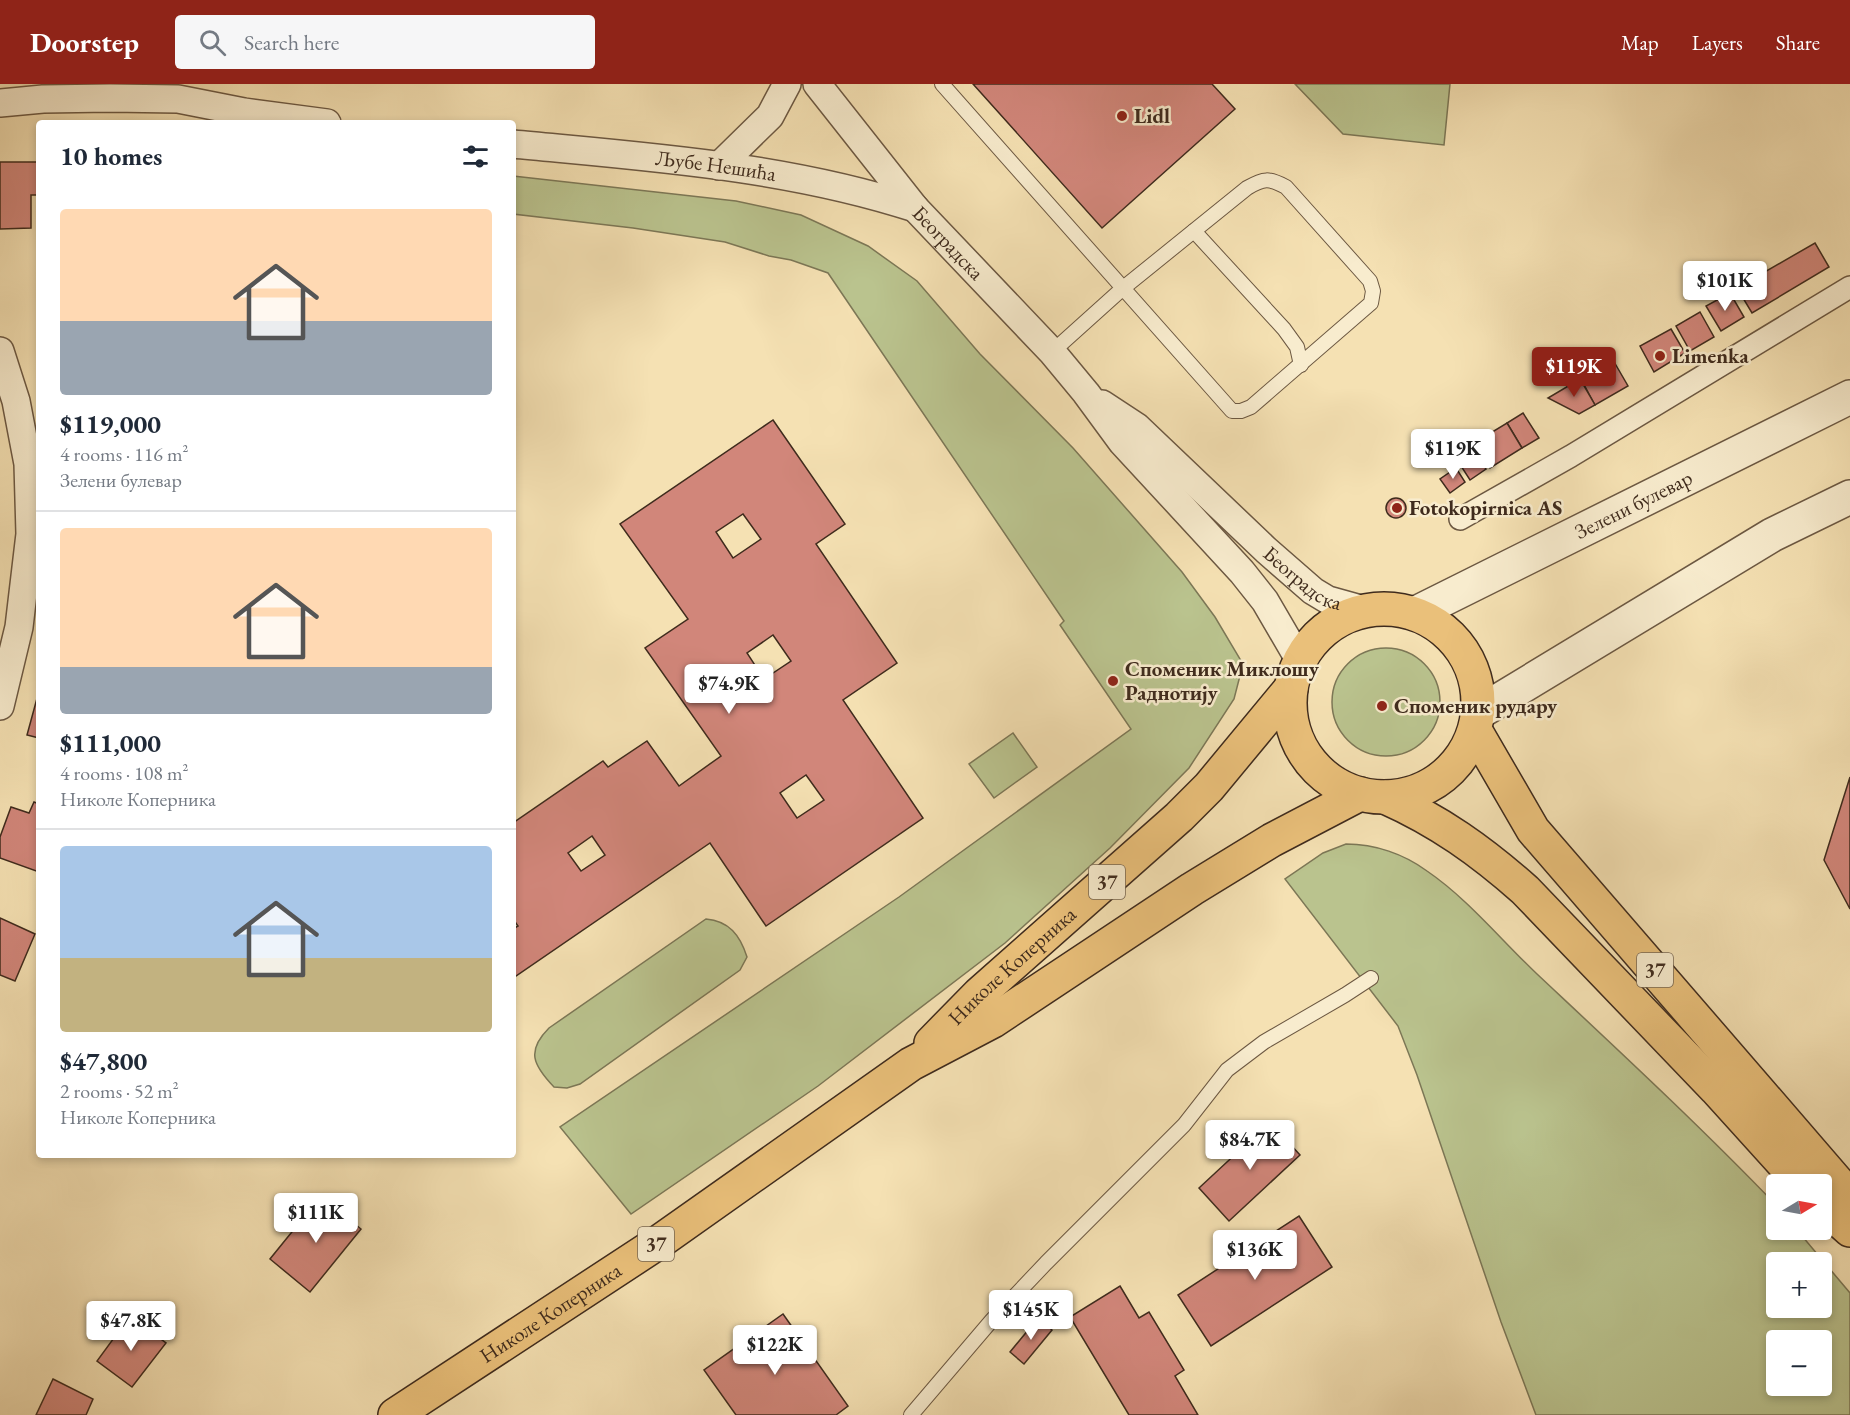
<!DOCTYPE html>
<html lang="en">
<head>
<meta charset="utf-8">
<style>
	:root { --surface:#fff; --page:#f6f6f7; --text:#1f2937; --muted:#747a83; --line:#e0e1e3; --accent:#8f2418 }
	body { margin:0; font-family:"EB Garamond",serif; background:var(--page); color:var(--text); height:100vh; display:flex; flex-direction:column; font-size:22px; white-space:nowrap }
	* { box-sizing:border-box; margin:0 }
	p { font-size:20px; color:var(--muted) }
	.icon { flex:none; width:33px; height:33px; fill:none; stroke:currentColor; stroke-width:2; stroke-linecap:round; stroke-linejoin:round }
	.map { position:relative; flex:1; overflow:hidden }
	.drawer { position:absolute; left:36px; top:36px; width:480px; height:1038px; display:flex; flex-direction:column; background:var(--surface); border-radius:6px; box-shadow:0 3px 9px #0003 }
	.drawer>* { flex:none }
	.needle { width:39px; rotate:80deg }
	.buttons { position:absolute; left:1766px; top:1090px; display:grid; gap:12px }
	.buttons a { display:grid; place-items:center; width:66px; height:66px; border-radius:6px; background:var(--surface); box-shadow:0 3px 9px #0003; font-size:30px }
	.price { position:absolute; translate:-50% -51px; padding:0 14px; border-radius:6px; background:#fff; color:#222; font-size:20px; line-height:39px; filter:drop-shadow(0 2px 3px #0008) }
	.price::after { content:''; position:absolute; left:50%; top:36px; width:18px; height:14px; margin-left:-9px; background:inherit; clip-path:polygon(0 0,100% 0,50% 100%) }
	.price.active { background:var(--accent); color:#fff }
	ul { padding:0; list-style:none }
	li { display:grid; align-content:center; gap:12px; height:318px; padding:0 24px }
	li+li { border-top:2px solid var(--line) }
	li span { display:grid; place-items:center; height:186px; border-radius:6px; color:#555 }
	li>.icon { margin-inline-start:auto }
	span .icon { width:108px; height:108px; fill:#fffc; stroke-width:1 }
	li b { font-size:26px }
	h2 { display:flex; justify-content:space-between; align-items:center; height:72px; padding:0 24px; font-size:26px }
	header { display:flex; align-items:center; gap:36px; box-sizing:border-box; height:84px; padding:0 30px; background:var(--accent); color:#fff }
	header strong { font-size:28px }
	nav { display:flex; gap:33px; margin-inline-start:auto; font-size:21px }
	.search { width:420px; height:54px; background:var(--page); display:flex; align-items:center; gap:15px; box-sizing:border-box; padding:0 21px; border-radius:6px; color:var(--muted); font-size:22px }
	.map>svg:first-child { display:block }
	.green { fill:#bac38e; stroke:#7c7756; stroke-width:1.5; fill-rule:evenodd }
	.building { fill:#d1867a; stroke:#3f2b1d; stroke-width:1.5; fill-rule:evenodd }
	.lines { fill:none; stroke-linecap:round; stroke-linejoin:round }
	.service-casing { stroke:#6c5842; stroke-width:16 }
	.pedestrian-casing { stroke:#6c5842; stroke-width:24 }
	.minor-casing { stroke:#6c5842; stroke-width:30 }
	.tertiary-casing { stroke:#6c5842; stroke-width:36 }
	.primary-casing { stroke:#3f2b1d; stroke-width:36 }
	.service { stroke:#f8ecce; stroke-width:14 }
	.pedestrian { stroke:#f8ecce; stroke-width:21 }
	.minor { stroke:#f8ecce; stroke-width:27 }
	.tertiary { stroke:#f8ecce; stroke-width:33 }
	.primary { stroke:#eac07a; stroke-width:33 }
	.poi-dot { fill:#8f2418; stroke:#f8ecce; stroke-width:2 }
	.labels { text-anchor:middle; stroke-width:5; stroke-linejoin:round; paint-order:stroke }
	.shield { fill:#f8ecce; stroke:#766552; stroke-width:1.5 }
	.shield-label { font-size:20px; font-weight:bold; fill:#3f2b1d }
	.poi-label { font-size:21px; font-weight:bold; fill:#3f2b1d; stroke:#f8ecce; text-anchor:start }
	.street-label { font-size:21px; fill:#3f2b1d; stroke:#f8ecce }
</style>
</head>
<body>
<header>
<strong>Doorstep</strong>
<div class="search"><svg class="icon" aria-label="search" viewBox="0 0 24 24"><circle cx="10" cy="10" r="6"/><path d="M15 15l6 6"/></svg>Search here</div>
<nav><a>Map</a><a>Layers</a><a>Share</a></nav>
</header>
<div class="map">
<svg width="1850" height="1331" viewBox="0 0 1850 1331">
	<rect width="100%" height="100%" fill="#f5e1b3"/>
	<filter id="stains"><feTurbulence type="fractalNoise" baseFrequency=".00333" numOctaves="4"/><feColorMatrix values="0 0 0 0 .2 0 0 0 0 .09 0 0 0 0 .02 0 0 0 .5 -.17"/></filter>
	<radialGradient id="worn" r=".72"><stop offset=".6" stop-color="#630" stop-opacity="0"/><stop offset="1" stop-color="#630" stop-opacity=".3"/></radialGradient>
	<g class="green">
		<path d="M1295 0H1450L1444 61 1343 50Z"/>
		<path d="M513 92 736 117 801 131 868 162 917 197 980 270 1073 364 1182 488 1215 533 1243 580 1234 615 1189 684 1110 764 1005 859 818 1002 631 1130 560 1043 899 813 1131 645 1060 541 1064 537 828 189 791 176 769 172 725 158 633 144 513 130Z"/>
		<circle cx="1386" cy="618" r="54"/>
		<path d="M1013 649 1037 683 994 714 969 680Z"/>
		<path d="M1346 760C1375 760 1404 770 1427 787 1468 815 1501 856 1537 890 1618 966 1699 1041 1776 1121V1146H1797L1850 1209V1331H1536L1501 1238 1417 991 1398 942 1285 795 1323 769ZM1776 1179H1821V1224H1776ZM1776 1257H1821V1302H1776Z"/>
		<path d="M706 835C729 837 740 851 747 873L740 886 580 1000 567 1004 554 1003C533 981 526 967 549 944Z"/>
	</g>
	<g class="building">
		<path d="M973 0H1212L1235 25 1102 144Z"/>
		<path d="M0 78H39V111H31V144L0 145Z"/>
		<path d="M1815 159 1829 183 1752 229 1737 204Z"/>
		<path d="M1730 209 1744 233 1721 247 1706 222Z"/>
		<path d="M1700 228 1714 253 1690 267 1676 242Z"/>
		<path d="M1671 245 1685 269 1654 288 1640 262Z"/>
		<path d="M1613 276 1628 302 1595 321 1581 295Z"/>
		<path d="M1580 295 1595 321 1579 330 1548 314Z"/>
		<path d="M1523 329 1539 354 1522 364 1507 339Z"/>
		<path d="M773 336 845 440 816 460 897 579 843 616 923 734 766 842 710 759 513 894V845L518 842 513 835V739L603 677 608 683 647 657 679 702 721 672 645 564 688 535 620 440ZM743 430 761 455 733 474 716 448ZM773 551 791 577 764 595 747 569ZM806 691 824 716 797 734 780 709ZM592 752 605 771 581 787 568 769Z"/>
		<path d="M1507 339 1522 364 1490 384 1474 359Z"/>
		<path d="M1477 371 1486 385 1470 396 1461 382Z"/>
		<path d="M1456 384 1465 398 1450 409 1440 395Z"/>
		<circle cx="1396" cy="424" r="10"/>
		<path d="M39 607V654L27 651Z"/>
		<path d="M1850 693V825L1824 776Z"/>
		<path d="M34 718 39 720V788L0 774V753L11 723 29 729Z"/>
		<path d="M0 834 35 850 15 897 0 891Z"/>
		<path d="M1270 1038 1300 1071 1229 1137 1199 1104Z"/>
		<path d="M321 1112 361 1145 310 1208 270 1175Z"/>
		<path d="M1299 1132 1332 1183 1211 1262 1178 1211Z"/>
		<path d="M1120 1202 1139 1234 1149 1228 1184 1286 1175 1292 1198 1331H1129L1070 1233Z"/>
		<path d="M783 1230 848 1322 836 1331H736L704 1286Z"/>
		<path d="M130 1232 166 1259 132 1303 97 1277Z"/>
		<path d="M1038 1234 1052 1246 1024 1280 1010 1268Z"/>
		<path d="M53 1295 93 1315 86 1331H36Z"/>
	</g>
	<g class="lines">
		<defs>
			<g id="service">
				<path d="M942 0 1232 327H1241L1251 323 1371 219 1373 207 1370 197 1286 103C1269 94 1264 94 1247 104L1122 205 1052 268"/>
				<path d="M1194 147 1284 245 1297 263 1301 281"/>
				<path d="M911 1331 992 1236 1046 1179 1184 1041 1227 986 1264 958 1345 911 1371 894"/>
			</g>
			<path id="pedestrian" d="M1460 435 1571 372 1850 203"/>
			<g id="minor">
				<path id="s1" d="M817 0 915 124 1052 268 1086 309 1122 358 1242 488 1265 517 1300 577"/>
				<path d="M0 19 43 15 110 14 178 15 244 28 327 39"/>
				<path id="s2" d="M513 60C648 73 786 82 915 124"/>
				<path d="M719 82 770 32 787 0"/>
				<path d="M0 267 16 317 28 380 30 450 19 543 0 622"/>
				<path id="s3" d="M1102 320 1137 343 1266 466 1313 507 1328 516 1364 526"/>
			</g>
			<g id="tertiary">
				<path id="s4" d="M1416 529 1850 313"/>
				<path d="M1478 629 1772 451 1850 413"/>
			</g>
			<g id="primary">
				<circle cx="1384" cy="619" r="94"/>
				<path d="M1475 646 1533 746 1763 1012 1839 1100 1850 1116"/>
				<path d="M1385 713C1439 737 1481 767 1525 806L1716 1005 1803 1101"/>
				<path id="s5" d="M931 959 979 910 1179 733 1209 703 1291 604"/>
				<path d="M1821 1120 1850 1146"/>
				<path id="s6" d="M395 1331 659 1158 911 980 993 937 1192 805 1272 756 1360 710"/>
			</g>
		</defs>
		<use href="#service" class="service-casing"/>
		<use href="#pedestrian" class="pedestrian-casing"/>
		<use href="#minor" class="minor-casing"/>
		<use href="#tertiary" class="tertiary-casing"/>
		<use href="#primary" class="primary-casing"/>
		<use href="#service" class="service"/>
		<use href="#pedestrian" class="pedestrian"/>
		<use href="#minor" class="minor"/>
		<use href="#tertiary" class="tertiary"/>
		<use href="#primary" class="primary"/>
	</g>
	<g class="poi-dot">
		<circle cx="1122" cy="32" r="6"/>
		<circle cx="1660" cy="272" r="6"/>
		<circle cx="1397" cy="424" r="6"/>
		<circle cx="1113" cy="597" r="6"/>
		<circle cx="1382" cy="622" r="6"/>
	</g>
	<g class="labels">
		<g class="shield">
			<rect x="1089" y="781" width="36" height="34" rx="4.5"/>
			<rect x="1637" y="869" width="36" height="34" rx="4.5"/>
			<rect x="638" y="1143" width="36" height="34" rx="4.5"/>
		</g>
		<g class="shield-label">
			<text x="1107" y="805">37</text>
			<text x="1655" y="893">37</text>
			<text x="656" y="1167">37</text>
		</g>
		<g class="poi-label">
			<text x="1134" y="39">Lidl</text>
			<text x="1672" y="279">Limenka</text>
			<text x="1409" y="431">Fotokopirnica AS</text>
			<text x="1125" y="592">Споменик Миклошу<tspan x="1125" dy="24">Раднотију</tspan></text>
			<text x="1394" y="629">Споменик рудару</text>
		</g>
		<g class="street-label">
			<text dy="7" stroke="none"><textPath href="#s2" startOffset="204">Љубе Нешића</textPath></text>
			<text dy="7" stroke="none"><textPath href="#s1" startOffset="206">Београдска</textPath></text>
			<text dy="7" stroke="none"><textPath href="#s4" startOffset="243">Зелени булевар</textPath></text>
			<text dy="7" stroke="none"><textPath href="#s3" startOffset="267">Београдска</textPath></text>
			<text dy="7" stroke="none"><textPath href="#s5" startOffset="112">Николе Коперника</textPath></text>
			<text dy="7" stroke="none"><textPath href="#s6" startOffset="186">Николе Коперника</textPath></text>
		</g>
	</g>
	<rect width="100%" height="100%" filter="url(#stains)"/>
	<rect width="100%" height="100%" fill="url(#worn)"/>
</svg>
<div class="buttons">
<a><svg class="needle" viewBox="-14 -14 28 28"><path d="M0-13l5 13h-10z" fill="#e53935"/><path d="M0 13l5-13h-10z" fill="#747a83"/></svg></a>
<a>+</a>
<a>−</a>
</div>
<b class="price" style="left:1725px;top:228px">$101K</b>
<b class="price active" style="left:1574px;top:314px">$119K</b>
<b class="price" style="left:1453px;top:396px">$119K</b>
<b class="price" style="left:729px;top:631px">$74.9K</b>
<b class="price" style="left:1250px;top:1087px">$84.7K</b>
<b class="price" style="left:316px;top:1160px">$111K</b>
<b class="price" style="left:1255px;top:1197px">$136K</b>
<b class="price" style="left:1031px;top:1257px">$145K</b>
<b class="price" style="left:131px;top:1268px">$47.8K</b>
<b class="price" style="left:775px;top:1292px">$122K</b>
<section class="drawer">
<h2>10 homes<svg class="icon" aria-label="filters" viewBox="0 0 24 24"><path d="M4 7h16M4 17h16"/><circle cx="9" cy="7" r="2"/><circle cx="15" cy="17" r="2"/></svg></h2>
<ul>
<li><span style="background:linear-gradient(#ffd9b3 60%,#9aa5b1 0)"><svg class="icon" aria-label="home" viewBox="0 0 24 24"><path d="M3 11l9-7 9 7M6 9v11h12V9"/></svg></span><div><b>$119,000</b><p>4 rooms · 116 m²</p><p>Зелени булевар</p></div></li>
<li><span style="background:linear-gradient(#ffd9b3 75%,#9aa5b1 0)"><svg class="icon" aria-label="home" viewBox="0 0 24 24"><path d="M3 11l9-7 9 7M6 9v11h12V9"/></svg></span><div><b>$111,000</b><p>4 rooms · 108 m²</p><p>Николе Коперника</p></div></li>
<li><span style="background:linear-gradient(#a9c7e8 60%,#c2b280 0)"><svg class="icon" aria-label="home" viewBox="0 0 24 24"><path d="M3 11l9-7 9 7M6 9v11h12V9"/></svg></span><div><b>$47,800</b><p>2 rooms · 52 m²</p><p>Николе Коперника</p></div></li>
</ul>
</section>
</div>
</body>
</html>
